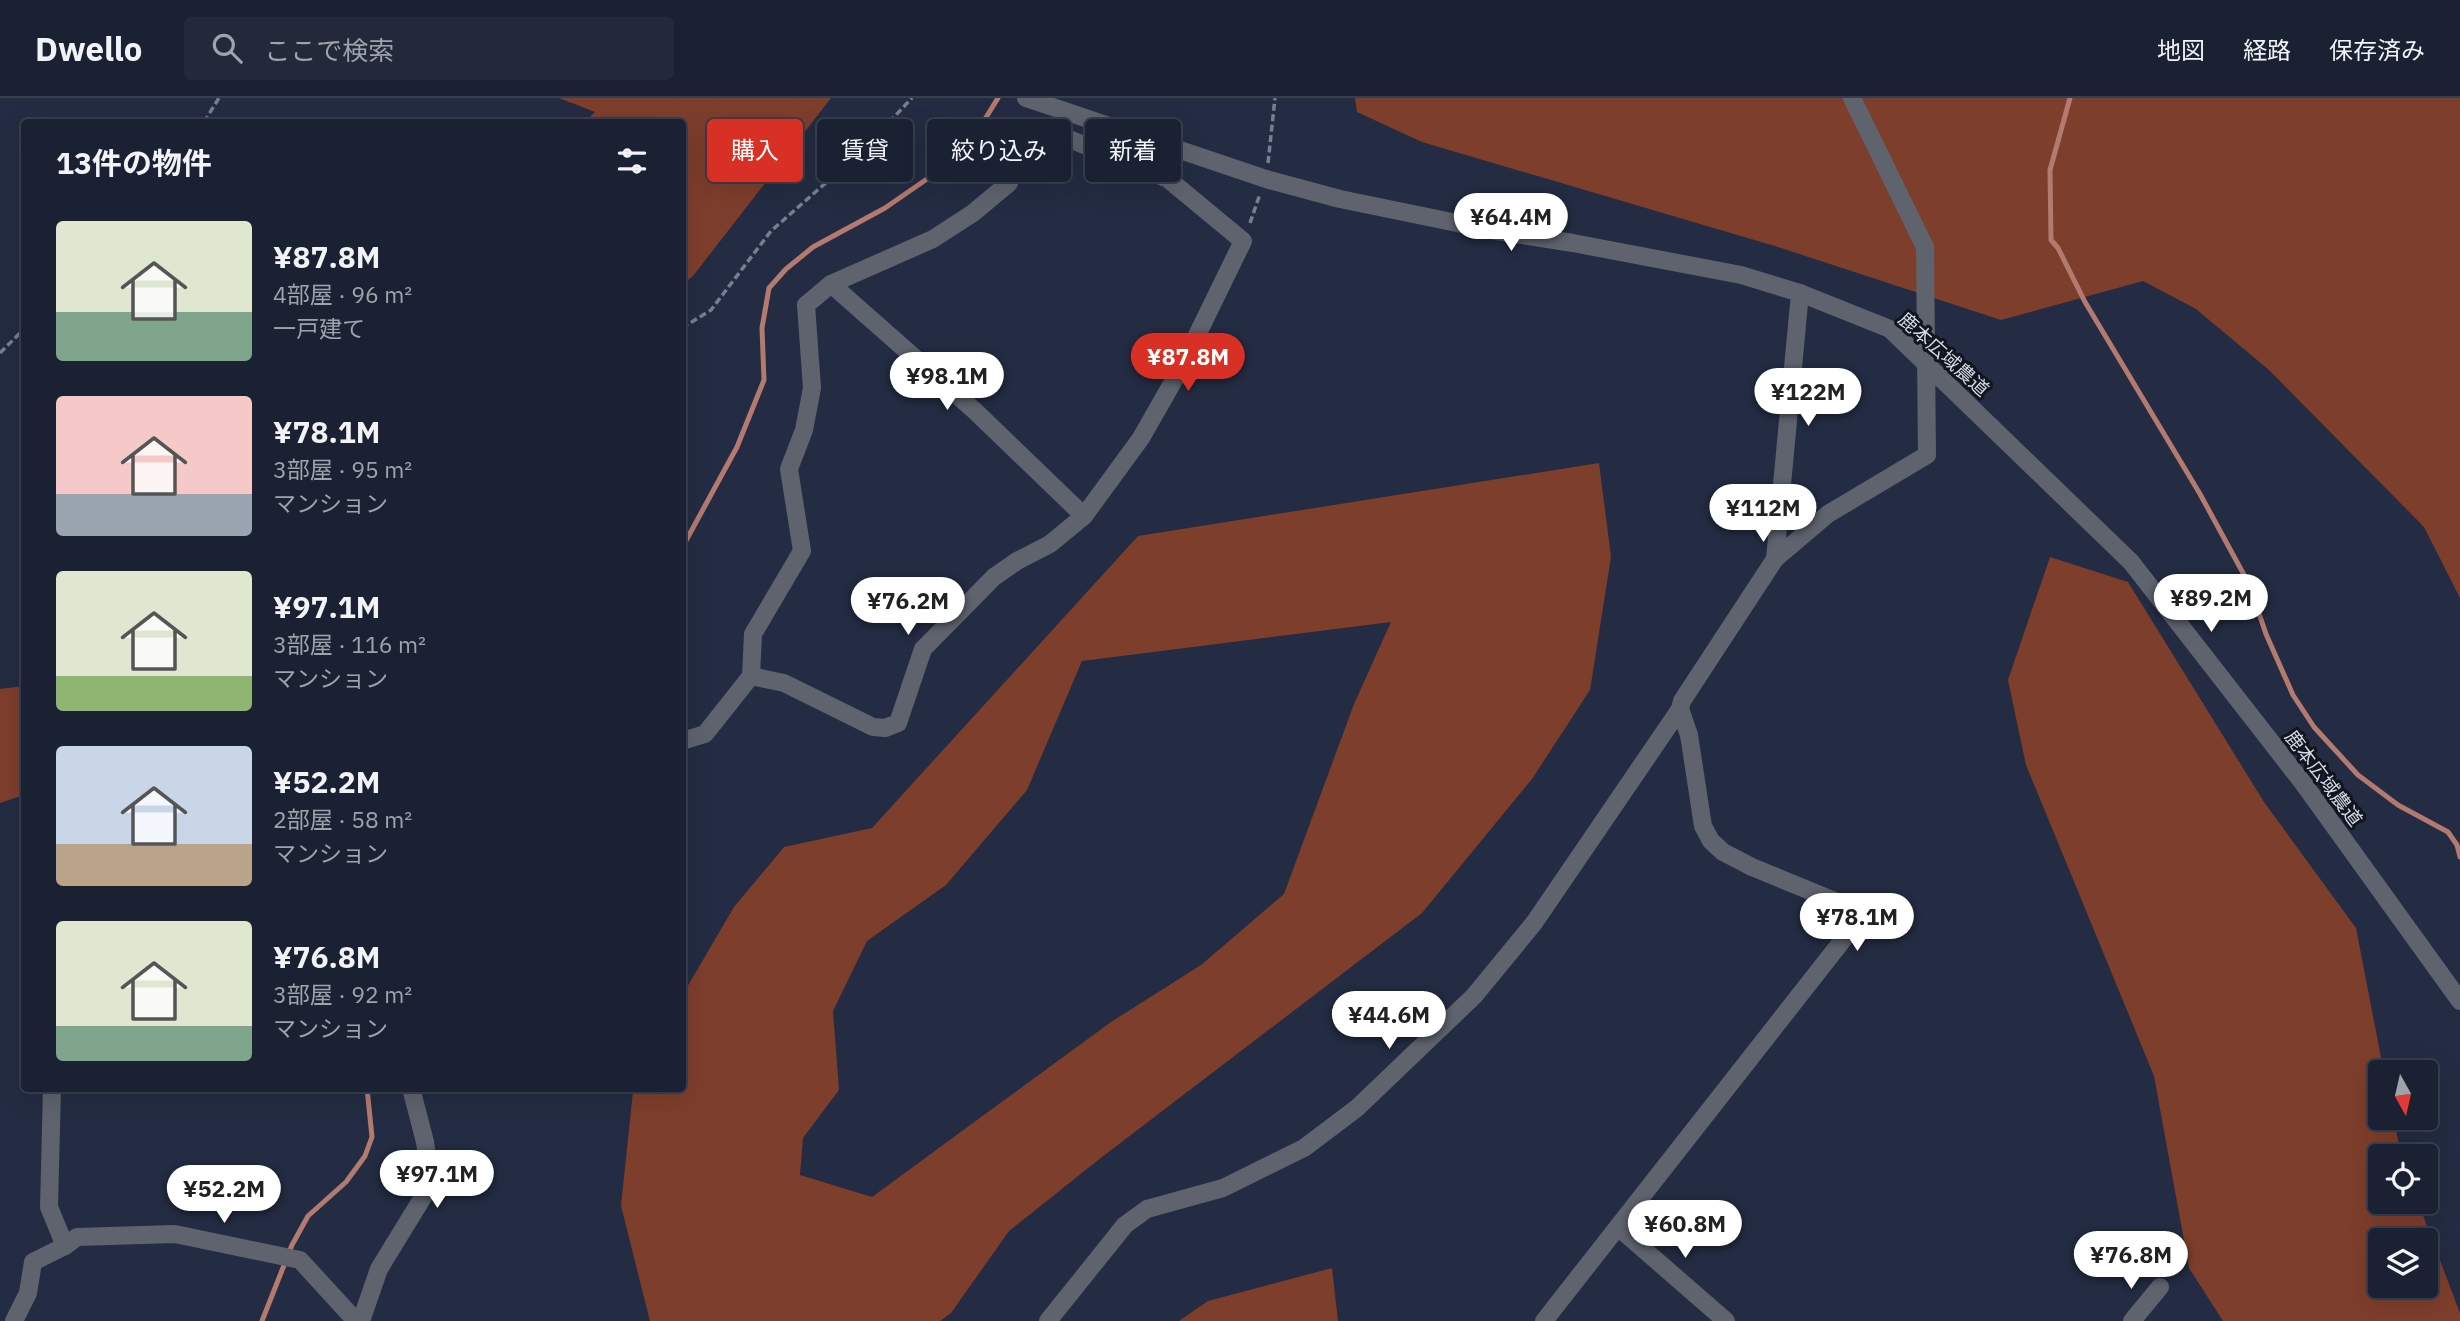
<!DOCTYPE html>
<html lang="ja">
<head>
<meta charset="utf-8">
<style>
	:root { --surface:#1a2132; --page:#23293a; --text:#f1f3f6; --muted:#9fa3ac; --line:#383e4d; --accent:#d93025 }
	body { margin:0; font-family:"IBM Plex Sans","Noto Sans JP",sans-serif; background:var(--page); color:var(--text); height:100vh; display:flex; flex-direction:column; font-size:26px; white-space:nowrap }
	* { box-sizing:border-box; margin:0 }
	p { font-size:23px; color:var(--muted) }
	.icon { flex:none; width:38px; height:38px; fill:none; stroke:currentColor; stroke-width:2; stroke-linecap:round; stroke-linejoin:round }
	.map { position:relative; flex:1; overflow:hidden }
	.side { position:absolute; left:21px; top:21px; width:665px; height:973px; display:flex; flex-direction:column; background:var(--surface); border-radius:7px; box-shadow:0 7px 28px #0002,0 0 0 2px var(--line) }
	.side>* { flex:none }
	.hud { position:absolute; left:707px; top:21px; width:665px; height:63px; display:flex; gap:14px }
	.needle { width:46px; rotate:172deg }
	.buttons { position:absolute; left:2368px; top:962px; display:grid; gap:14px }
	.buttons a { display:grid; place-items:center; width:70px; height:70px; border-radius:7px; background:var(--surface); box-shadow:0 7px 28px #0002,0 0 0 2px var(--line); font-size:35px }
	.price { position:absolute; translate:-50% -60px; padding:0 16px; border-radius:24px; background:#fff; color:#222; font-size:23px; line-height:46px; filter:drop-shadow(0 2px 4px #0008) }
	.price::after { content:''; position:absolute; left:50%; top:42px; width:21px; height:16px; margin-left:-10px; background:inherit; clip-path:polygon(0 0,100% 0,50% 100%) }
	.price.active { background:var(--accent); color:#fff }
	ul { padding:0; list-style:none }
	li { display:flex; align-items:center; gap:21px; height:175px; padding:0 35px }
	li span { display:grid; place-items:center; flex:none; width:196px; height:140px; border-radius:7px; color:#555 }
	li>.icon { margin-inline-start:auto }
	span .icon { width:84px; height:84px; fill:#fffc; stroke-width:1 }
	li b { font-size:30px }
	h2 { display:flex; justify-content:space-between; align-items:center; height:84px; padding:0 35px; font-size:30px }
	.tag { padding:0 24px; border-radius:7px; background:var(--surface); box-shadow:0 7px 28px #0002,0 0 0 2px var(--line); font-size:24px; line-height:63px }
	.tag.active { background:var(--accent); color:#fff }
	header { display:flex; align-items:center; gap:42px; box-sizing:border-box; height:98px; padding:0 35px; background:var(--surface); border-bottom:2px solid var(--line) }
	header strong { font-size:33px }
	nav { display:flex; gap:38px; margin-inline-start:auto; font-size:24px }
	.search { width:490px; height:63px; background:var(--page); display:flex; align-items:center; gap:18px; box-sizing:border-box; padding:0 24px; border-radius:7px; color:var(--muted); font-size:26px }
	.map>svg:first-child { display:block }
	.green { fill:#7e3e2c; fill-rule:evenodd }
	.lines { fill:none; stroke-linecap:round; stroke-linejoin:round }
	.stream { stroke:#b37a6f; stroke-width:5 }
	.path { stroke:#767e90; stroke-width:3.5; stroke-dasharray:7 3.5; stroke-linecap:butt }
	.minor { stroke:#5e636e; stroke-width:18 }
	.minor-bridge { stroke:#5e636e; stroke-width:18 }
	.labels { text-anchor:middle; stroke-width:6; stroke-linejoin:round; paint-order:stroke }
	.street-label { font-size:19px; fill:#d4dae8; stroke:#10151e }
</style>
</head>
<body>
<header>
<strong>Dwello</strong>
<div class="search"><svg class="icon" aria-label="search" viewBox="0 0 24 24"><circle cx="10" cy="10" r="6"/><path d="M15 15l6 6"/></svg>ここで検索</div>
<nav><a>地図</a><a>経路</a><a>保存済み</a></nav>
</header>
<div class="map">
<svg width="2460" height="1223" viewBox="0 0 2460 1223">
	<rect width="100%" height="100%" fill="#232c42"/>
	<g class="green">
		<path d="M559 0H831L693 178 683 186 682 24H585L595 14Z"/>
		<path d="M1355 0H2460V500L2424 429 2269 272 2196 211 2143 183 2001 222 1778 149 1422 44 1357 14Z"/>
		<path d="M1599 365 1611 459 1590 592 1532 681 1422 815 1102 1059 1009 1133 951 1215 940 1223H650L621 1108 633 993 635 991 682 990 683 896 734 809 784 749 872 730 1138 438ZM1391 524 1354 606 1284 796 1201 867 1111 924 872 1099 800 1077 803 1040 839 992 833 913 867 843 946 787 1027 692 1082 563Z"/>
		<path d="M2050 459 2128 484 2264 704 2356 830 2384 975H2380V1020H2393L2402 1059H2380V1104H2418L2460 1215V1223H2223L2189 1170 2154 978 2026 667 2008 582ZM2380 1143H2426V1188H2380Z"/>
		<path d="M24 588V697L0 705V591Z"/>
		<path d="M1332 1170 1338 1223H1179L1208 1203Z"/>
	</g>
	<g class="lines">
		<g class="stream">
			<path d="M2070 0 2050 72 2051 142 2058 150 2085 204 2200 396 2249 486 2266 536 2293 597 2314 629 2358 677 2398 707 2448 734 2457 747 2460 759"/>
			<path d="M682 450 737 349 764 282 762 230 769 190 786 171 813 149 885 110 940 72 974 39 998 0"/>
			<path d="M262 1223 292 1147 308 1118 346 1084 365 1058 372 1039 367 990"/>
		</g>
		<g class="path">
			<path d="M204 24 219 0"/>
			<path d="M1268 65 1275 0"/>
			<path d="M1250 125 1260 96"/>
			<path d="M682 230 711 212 771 133 861 54 912 0"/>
			<path d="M0 255 24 231"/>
		</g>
		<g class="minor">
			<path d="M1026 0 1266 81 1340 101 1496 133 1573 145 1741 177 1800 195 1890 231 2131 464 2303 685 2460 903"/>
			<path d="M1852 0 1925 149"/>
			<path d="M831 186 975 313 1084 418"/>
			<path d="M1775 461 1800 195"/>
			<path d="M682 643 705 636 751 578 753 536 802 453 789 371 804 332 812 290 806 207 831 186 933 141 973 115 1009 85 1026 37 1042 30 1168 81 1243 143 1182 268 1141 340 1084 418 1050 446 1017 463 994 479 923 551 898 625 885 630 873 629 784 585 751 578"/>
			<path d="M52 990 49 1109 65 1148"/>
			<path d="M1618 1129 1726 1223"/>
			<path d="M14 1223 28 1195 33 1164 65 1148 77 1139 175 1136 300 1162 356 1223"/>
			<path d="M361 1223 379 1171 431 1086 425 1044 411 990"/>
			<path d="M1048 1223 1125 1127 1147 1111 1223 1090 1304 1050 1357 1010 1474 898 1534 825 1680 611 1682 603 1775 461 1828 416 1927 357"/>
			<path d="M1544 1223 1864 815 1752 769 1723 754 1711 743 1703 728 1689 637 1680 611"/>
			<path d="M2132 1223 2160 1189"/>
		</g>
		<path class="minor-bridge" d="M1925 149 1927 357"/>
	</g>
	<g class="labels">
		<g class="street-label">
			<text transform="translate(1944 256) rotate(42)" y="7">鹿本広域農道</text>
			<text transform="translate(2324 680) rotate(53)" y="7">鹿本広域農道</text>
		</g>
	</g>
</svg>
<div class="buttons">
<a><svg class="needle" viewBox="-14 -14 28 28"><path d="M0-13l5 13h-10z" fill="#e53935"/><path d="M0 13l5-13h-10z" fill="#9fa3ac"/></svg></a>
<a><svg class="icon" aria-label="locate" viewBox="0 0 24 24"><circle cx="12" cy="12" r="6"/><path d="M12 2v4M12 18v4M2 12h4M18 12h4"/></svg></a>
<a><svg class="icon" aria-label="layers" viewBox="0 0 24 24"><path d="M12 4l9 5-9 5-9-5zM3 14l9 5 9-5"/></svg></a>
</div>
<b class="price" style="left:1511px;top:155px">¥64.4M</b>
<b class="price active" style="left:1188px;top:295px">¥87.8M</b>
<b class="price" style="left:947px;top:314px">¥98.1M</b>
<b class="price" style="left:1808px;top:330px">¥122M</b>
<b class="price" style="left:1763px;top:446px">¥112M</b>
<b class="price" style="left:2211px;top:536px">¥89.2M</b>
<b class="price" style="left:908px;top:539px">¥76.2M</b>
<b class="price" style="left:1857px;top:855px">¥78.1M</b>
<b class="price" style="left:1389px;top:953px">¥44.6M</b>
<b class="price" style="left:437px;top:1112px">¥97.1M</b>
<b class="price" style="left:224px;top:1127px">¥52.2M</b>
<b class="price" style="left:1685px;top:1162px">¥60.8M</b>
<b class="price" style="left:2131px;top:1193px">¥76.8M</b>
<div class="hud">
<a class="tag active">購入</a>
<a class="tag">賃貸</a>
<a class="tag">絞り込み</a>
<a class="tag">新着</a>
</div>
<section class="side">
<h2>13件の物件<svg class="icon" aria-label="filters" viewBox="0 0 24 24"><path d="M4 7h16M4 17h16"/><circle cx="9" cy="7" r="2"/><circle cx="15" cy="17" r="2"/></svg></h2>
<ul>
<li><span style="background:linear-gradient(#dfe7d0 65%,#7fa58c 0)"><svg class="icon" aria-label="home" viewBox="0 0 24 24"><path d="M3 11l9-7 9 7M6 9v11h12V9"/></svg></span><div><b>¥87.8M</b><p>4部屋 · 96 m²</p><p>一戸建て</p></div></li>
<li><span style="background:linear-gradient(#f6c9c9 70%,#9aa5b1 0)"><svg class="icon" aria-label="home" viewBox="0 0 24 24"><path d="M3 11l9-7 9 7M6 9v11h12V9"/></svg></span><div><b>¥78.1M</b><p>3部屋 · 95 m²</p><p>マンション</p></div></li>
<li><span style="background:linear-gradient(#dfe7d0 75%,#8fb573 0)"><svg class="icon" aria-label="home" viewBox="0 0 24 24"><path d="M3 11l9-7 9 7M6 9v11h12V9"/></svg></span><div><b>¥97.1M</b><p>3部屋 · 116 m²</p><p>マンション</p></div></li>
<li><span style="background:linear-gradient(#c9d6e8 70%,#b9a48a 0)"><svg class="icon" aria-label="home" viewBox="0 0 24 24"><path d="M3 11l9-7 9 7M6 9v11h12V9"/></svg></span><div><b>¥52.2M</b><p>2部屋 · 58 m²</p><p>マンション</p></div></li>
<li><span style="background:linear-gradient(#dfe7d0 75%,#7fa58c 0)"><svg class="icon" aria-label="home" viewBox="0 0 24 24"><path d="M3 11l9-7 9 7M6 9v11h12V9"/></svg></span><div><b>¥76.8M</b><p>3部屋 · 92 m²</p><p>マンション</p></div></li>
</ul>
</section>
</div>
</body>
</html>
